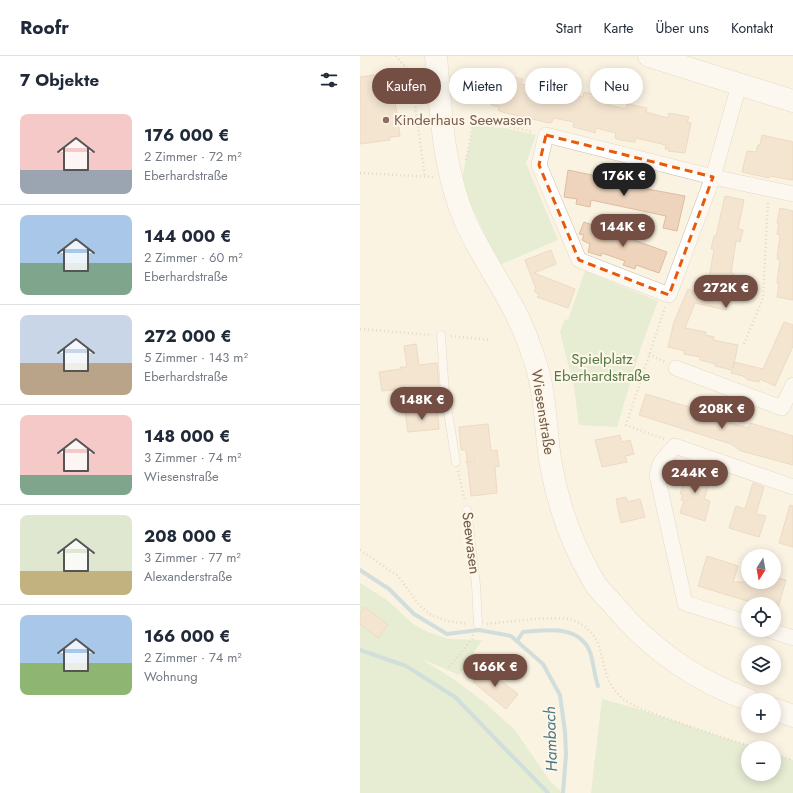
<!DOCTYPE html>
<html lang="de">
<head>
<meta charset="utf-8">
<style>
	:root { --surface:#fff; --page:#f2f2f3; --text:#1f2937; --muted:#747a83; --line:#e0e1e3; --accent:#744e42 }
	body { margin:0; font-family:Jost,sans-serif; background:var(--page); color:var(--text); height:100vh; display:flex; flex-direction:column; font-size:15px; white-space:nowrap }
	* { box-sizing:border-box; margin:0 }
	p { font-size:13px; color:var(--muted) }
	.icon { flex:none; width:22px; height:22px; fill:none; stroke:currentColor; stroke-width:2; stroke-linecap:round; stroke-linejoin:round }
	.map { position:relative; flex:1; overflow:hidden }
	.panel { display:flex; flex-direction:column; background:var(--surface); width:360px }
	.panel>* { flex:none }
	.hud { position:absolute; left:12px; top:12px; width:361px; height:36px; display:flex; gap:8px }
	.needle { width:26px; rotate:191deg }
	.buttons { position:absolute; left:381px; top:493px; display:grid; gap:8px }
	.buttons a { display:grid; place-items:center; width:40px; height:40px; border-radius:50%; background:var(--surface); box-shadow:0 2px 10px #0003; font-size:20px }
	.price { position:absolute; translate:-50% -34px; padding:0 9px; border-radius:14px; background:var(--accent); color:#fff; font-size:13px; line-height:26px; filter:drop-shadow(0 1px 2px #0008) }
	.price::after { content:''; position:absolute; left:50%; top:24px; width:12px; height:9px; margin-left:-6px; background:inherit; clip-path:polygon(0 0,100% 0,50% 100%) }
	.price.selected { background:#222; color:#fff }
	ul { padding:0; list-style:none }
	li { display:flex; align-items:center; gap:12px; height:100px; padding:0 20px }
	li+li { border-top:1px solid var(--line) }
	li span { display:grid; place-items:center; flex:none; width:112px; height:80px; border-radius:8px; color:#555 }
	li>.icon { margin-inline-start:auto }
	span .icon { width:48px; height:48px; fill:#fffc; stroke-width:1 }
	li b { font-size:17px }
	h2 { display:flex; justify-content:space-between; align-items:center; height:48px; padding:0 20px; font-size:17px }
	.tag { padding:0 14px; border-radius:18px; background:var(--surface); box-shadow:0 2px 10px #0003; font-size:14px; line-height:36px }
	.tag.selected { background:var(--accent); color:#fff }
	header { display:flex; align-items:center; gap:24px; box-sizing:border-box; height:56px; padding:0 20px; background:var(--surface); border-bottom:1px solid var(--line) }
	header strong { font-size:19px }
	nav { display:flex; gap:22px; margin-inline-start:auto; font-size:14px }
	main { display:flex; flex:1; min-height:0 }
	.map>svg:first-child { display:block }
	.green { fill:#cee6c2 }
	.lines { fill:none; stroke-linecap:round; stroke-linejoin:round }
	.stream { stroke:#a0c6d3; stroke-width:4 }
	.building { fill:#eed4bc; stroke:#dfbc9e }
	.lane-casing { stroke:#cabbaa; stroke-width:9 }
	.street-casing { stroke:#cabbaa; stroke-width:16 }
	.secondary-casing { stroke:#cdbca8; stroke-width:23 }
	.path { stroke:#d2b8a0; stroke-width:2.5; stroke-dasharray:1 3; stroke-linecap:butt }
	.lane { stroke:#fff; stroke-width:8 }
	.street { stroke:#fff; stroke-width:15 }
	.secondary { stroke:#fff; stroke-width:22 }
	.marked { fill:none; stroke:#e8590c; stroke-width:3; stroke-dasharray:8 5; stroke-linejoin:round }
	.education-dot { fill:#8d6e63; stroke:#fef7e8; stroke-width:1.5 }
	.labels { text-anchor:middle; stroke-width:4; stroke-linejoin:round; paint-order:stroke }
	.education-label { font-size:15px; fill:#785e54; stroke:#fef7e8; text-anchor:start }
	.park-label { font-size:15px; fill:#527a46; stroke:#fef7e8 }
	.street-label { font-size:15px; fill:#705b4b; stroke:#fef7e8 }
	.water-label { font-size:16px; font-style:italic; fill:#4a7889; stroke:#fef7e8 }
</style>
</head>
<body>
<header>
<strong>Roofr</strong>
<nav><a>Start</a><a>Karte</a><a>Über uns</a><a>Kontakt</a></nav>
</header>
<main>
<section class="panel">
<h2>7 Objekte<svg class="icon" aria-label="filters" viewBox="0 0 24 24"><path d="M4 7h16M4 17h16"/><circle cx="9" cy="7" r="2"/><circle cx="15" cy="17" r="2"/></svg></h2>
<ul>
<li><span style="background:linear-gradient(#f6c9c9 70%,#9aa5b1 0)"><svg class="icon" aria-label="home" viewBox="0 0 24 24"><path d="M3 11l9-7 9 7M6 9v11h12V9"/></svg></span><div><b>176 000 €</b><p>2 Zimmer · 72 m²</p><p>Eberhardstraße</p></div></li>
<li><span style="background:linear-gradient(#a9c7e8 60%,#7fa58c 0)"><svg class="icon" aria-label="home" viewBox="0 0 24 24"><path d="M3 11l9-7 9 7M6 9v11h12V9"/></svg></span><div><b>144 000 €</b><p>2 Zimmer · 60 m²</p><p>Eberhardstraße</p></div></li>
<li><span style="background:linear-gradient(#c9d6e8 60%,#b9a48a 0)"><svg class="icon" aria-label="home" viewBox="0 0 24 24"><path d="M3 11l9-7 9 7M6 9v11h12V9"/></svg></span><div><b>272 000 €</b><p>5 Zimmer · 143 m²</p><p>Eberhardstraße</p></div></li>
<li><span style="background:linear-gradient(#f6c9c9 75%,#7fa58c 0)"><svg class="icon" aria-label="home" viewBox="0 0 24 24"><path d="M3 11l9-7 9 7M6 9v11h12V9"/></svg></span><div><b>148 000 €</b><p>3 Zimmer · 74 m²</p><p>Wiesenstraße</p></div></li>
<li><span style="background:linear-gradient(#dfe7d0 70%,#c2b280 0)"><svg class="icon" aria-label="home" viewBox="0 0 24 24"><path d="M3 11l9-7 9 7M6 9v11h12V9"/></svg></span><div><b>208 000 €</b><p>3 Zimmer · 77 m²</p><p>Alexanderstraße</p></div></li>
<li><span style="background:linear-gradient(#a9c7e8 60%,#8fb573 0)"><svg class="icon" aria-label="home" viewBox="0 0 24 24"><path d="M3 11l9-7 9 7M6 9v11h12V9"/></svg></span><div><b>166 000 €</b><p>2 Zimmer · 74 m²</p><p>Wohnung</p></div></li>
</ul>
</section>
<div class="map">
<svg width="433" height="737" viewBox="0 0 433 737">
	<rect width="100%" height="100%" fill="#faf3e2"/>
	<g class="green">
		<path d="M122 67 176 79 166 107 198 184 139 209 101 127 113 71Z"/>
		<path d="M225 215 298 245 281 291 257 371 219 369 214 331 200 276 205 263 208 264Z"/>
		<path d="M0 527 27 544 53 568 68 576 89 583 122 584 99 619 60 602 95 624 124 646 154 673 190 725 203 737H0Z"/>
		<path d="M242 643C294 656 344 676 396 692H388V718H414V698L433 704V737H231Z"/>
	</g>
	<g class="lines">
		<g class="stream">
			<path d="M0 514 29 533 54 558 87 578 119 574 151 580 183 608 200 639 205 676 206 698 203 737"/>
			<path d="M157 585 163 576C190 573 225 569 232 603 234 612 235 621 238 630"/>
			<path d="M0 594 46 610 95 641 188 737"/>
		</g>
	</g>
	<g class="building">
		<path d="M31 17 40 80 30 81V84L0 88V21Z"/>
		<path d="M142 19 163 23 161 28 183 32 184 28 204 32 203 37 223 41 224 36 244 41 243 46 245 48 266 53 267 48 287 52 286 56 308 62 309 57 329 61 327 66 331 67 325 97 308 95 309 93H305L306 89 276 82 275 86 260 84 255 82 256 77 236 72 235 77 225 74 213 71 214 66 193 62 192 66 189 67 142 56 138 54 139 51 131 49 138 23 141 24Z"/>
		<path d="M402 79 433 86V124L410 120 409 122 382 116 387 95 396 96 398 89H400Z"/>
		<path d="M208 114 251 123V125L261 128 325 140 317 175 303 172 306 160 231 144 230 151 216 148 217 143 204 141Z"/>
		<path d="M365 140 384 144 378 173 383 174 380 186 376 185 371 217 374 218 368 247 365 248 368 249 366 254 335 247 325 272 346 276 345 279 354 281 353 284 378 289 373 312 374 306 403 313 424 266 433 269V290L415 330 400 323 399 326 388 324 383 320 371 317 372 314 355 310 356 308 340 304V301L324 298 325 295 308 291 314 266 328 233 346 240 354 193H351L354 180H356Z"/>
		<path d="M420 152 433 155V244L417 241 419 227H417L420 203H417L420 179 417 178 419 167H417Z"/>
		<path d="M224 166 307 196 299 217 276 209 275 213 263 209 265 205 242 197 241 200 228 196 230 188 222 184 224 179 219 178Z"/>
		<path d="M191 194 196 208 174 217 215 233 208 252 177 241 179 239 174 235 176 233 165 204Z"/>
		<path d="M56 288 59 309 77 307 79 332 60 335 38 336V333L22 335 19 316 41 313 40 311H47L44 290Z"/>
		<path d="M286 338 352 358V360L364 365 388 372 390 367 433 380V409L381 395 371 388 279 359Z"/>
		<path d="M77 353 79 373 48 376 45 357Z"/>
		<path d="M128 368 131 395 137 394 139 410 135 411 137 437 111 440 106 394H101L99 371Z"/>
		<path d="M260 379 262 386 270 384 274 398 265 400 267 406 242 411 235 384Z"/>
		<path d="M328 412 352 419 344 443 350 445 345 465 320 457 324 445 321 444 323 439 320 438Z"/>
		<path d="M393 427 404 431 396 458 406 460 399 481 369 472 376 450 385 453Z"/>
		<path d="M266 441 268 446 280 443 285 461 261 467 256 443Z"/>
		<path d="M430 449 433 450V491L419 487Z"/>
		<path d="M347 500 378 510 373 526H414V521L426 524 417 555 414 554V548H397L338 530Z"/>
		<path d="M5 551 28 569 18 582 0 568V557Z"/>
		<path d="M124 611 158 638 146 653 113 626Z"/>
	</g>
	<g class="lines">
		<defs>
			<g id="lane">
				<path d="M85 338 96 406"/>
				<path d="M63 340 85 338 81 279"/>
				<path d="M107 454 116 529 118 568"/>
			</g>
			<g id="street">
				<path d="M379 29 353 121 309 239 219 204 179 109 186 79 353 121 433 138"/>
				<path d="M316 312 422 352 433 329"/>
				<path d="M388 567 325 547 297 419 301 406 315 390 433 431"/>
				<path d="M409 574 433 582"/>
			</g>
			<g id="secondary">
				<path d="M76 0C81 57 83 114 106 167 125 208 154 245 169 288 173 300 178 312 180 324 186 350 186 377 190 403 197 445 211 487 233 524 237 532 245 540 252 547 289 592 334 624 389 644"/>
				<path d="M289 0 433 45"/>
				<path d="M414 653 433 660"/>
			</g>
		</defs>
		<use href="#lane" class="lane-casing"/>
		<use href="#street" class="street-casing"/>
		<use href="#secondary" class="secondary-casing"/>
		<g class="path">
			<path d="M36 0 49 15 51 21 65 121"/>
			<path d="M106 104 114 62 173 76"/>
			<path d="M0 117 73 121"/>
			<path d="M0 273 72 279"/>
			<path d="M91 280 131 284"/>
			<path d="M384 288 403 242 408 145"/>
			<path d="M289 298 305 306"/>
			<path d="M304 383 266 369 305 251"/>
			<path d="M106 406 115 405"/>
			<path d="M98 415 105 445"/>
			<path d="M0 494 38 520 59 549 71 559 87 565 108 568"/>
			<path d="M127 568C147 566 195 559 212 564 225 568 237 580 240 593 245 612 246 628 262 642 273 651 290 656 303 661 334 672 364 682 396 692"/>
			<path d="M89 611 113 582V577"/>
			<path d="M414 698 433 704"/>
		</g>
		<use href="#lane" class="lane"/>
		<use href="#street" class="street"/>
		<use href="#secondary" class="secondary"/>
	</g>
	<path d="M0 0H433V737H0ZM186 79 353 121 309 239 219 204 179 109Z" fill="#faf3e2" fill-opacity=".55" fill-rule="evenodd"/>
	<path class="marked" d="M186 79 353 121 309 239 219 204 179 109Z"/>
	<circle class="education-dot" cx="26" cy="64" r="4"/>
	<g class="labels">
		<g class="education-label">
			<text x="34" y="69">Kinderhaus Seewasen</text>
		</g>
		<g class="park-label">
			<text x="242" y="308">Spielplatz<tspan x="242" dy="17">Eberhardstraße</tspan></text>
		</g>
		<g class="street-label">
			<text transform="translate(183 356) rotate(81)" y="5">Wiesenstraße</text>
			<text transform="translate(111 487) rotate(83)" y="5">Seewasen</text>
		</g>
		<g class="water-label">
			<text transform="translate(190 683) rotate(-92)" y="6">Hambach</text>
		</g>
	</g>
</svg>
<div class="buttons">
<a><svg class="needle" viewBox="-14 -14 28 28"><path d="M0-13l5 13h-10z" fill="#e53935"/><path d="M0 13l5-13h-10z" fill="#747a83"/></svg></a>
<a><svg class="icon" aria-label="locate" viewBox="0 0 24 24"><circle cx="12" cy="12" r="6"/><path d="M12 2v4M12 18v4M2 12h4M18 12h4"/></svg></a>
<a><svg class="icon" aria-label="layers" viewBox="0 0 24 24"><path d="M12 4l9 5-9 5-9-5zM3 14l9 5 9-5"/></svg></a>
<a>+</a>
<a>−</a>
</div>
<b class="price selected" style="left:264px;top:141px">176K €</b>
<b class="price" style="left:263px;top:192px">144K €</b>
<b class="price" style="left:366px;top:253px">272K €</b>
<b class="price" style="left:62px;top:365px">148K €</b>
<b class="price" style="left:362px;top:374px">208K €</b>
<b class="price" style="left:335px;top:438px">244K €</b>
<b class="price" style="left:135px;top:632px">166K €</b>
<div class="hud">
<a class="tag selected">Kaufen</a>
<a class="tag">Mieten</a>
<a class="tag">Filter</a>
<a class="tag">Neu</a>
</div>
</div>
</main>
</body>
</html>
